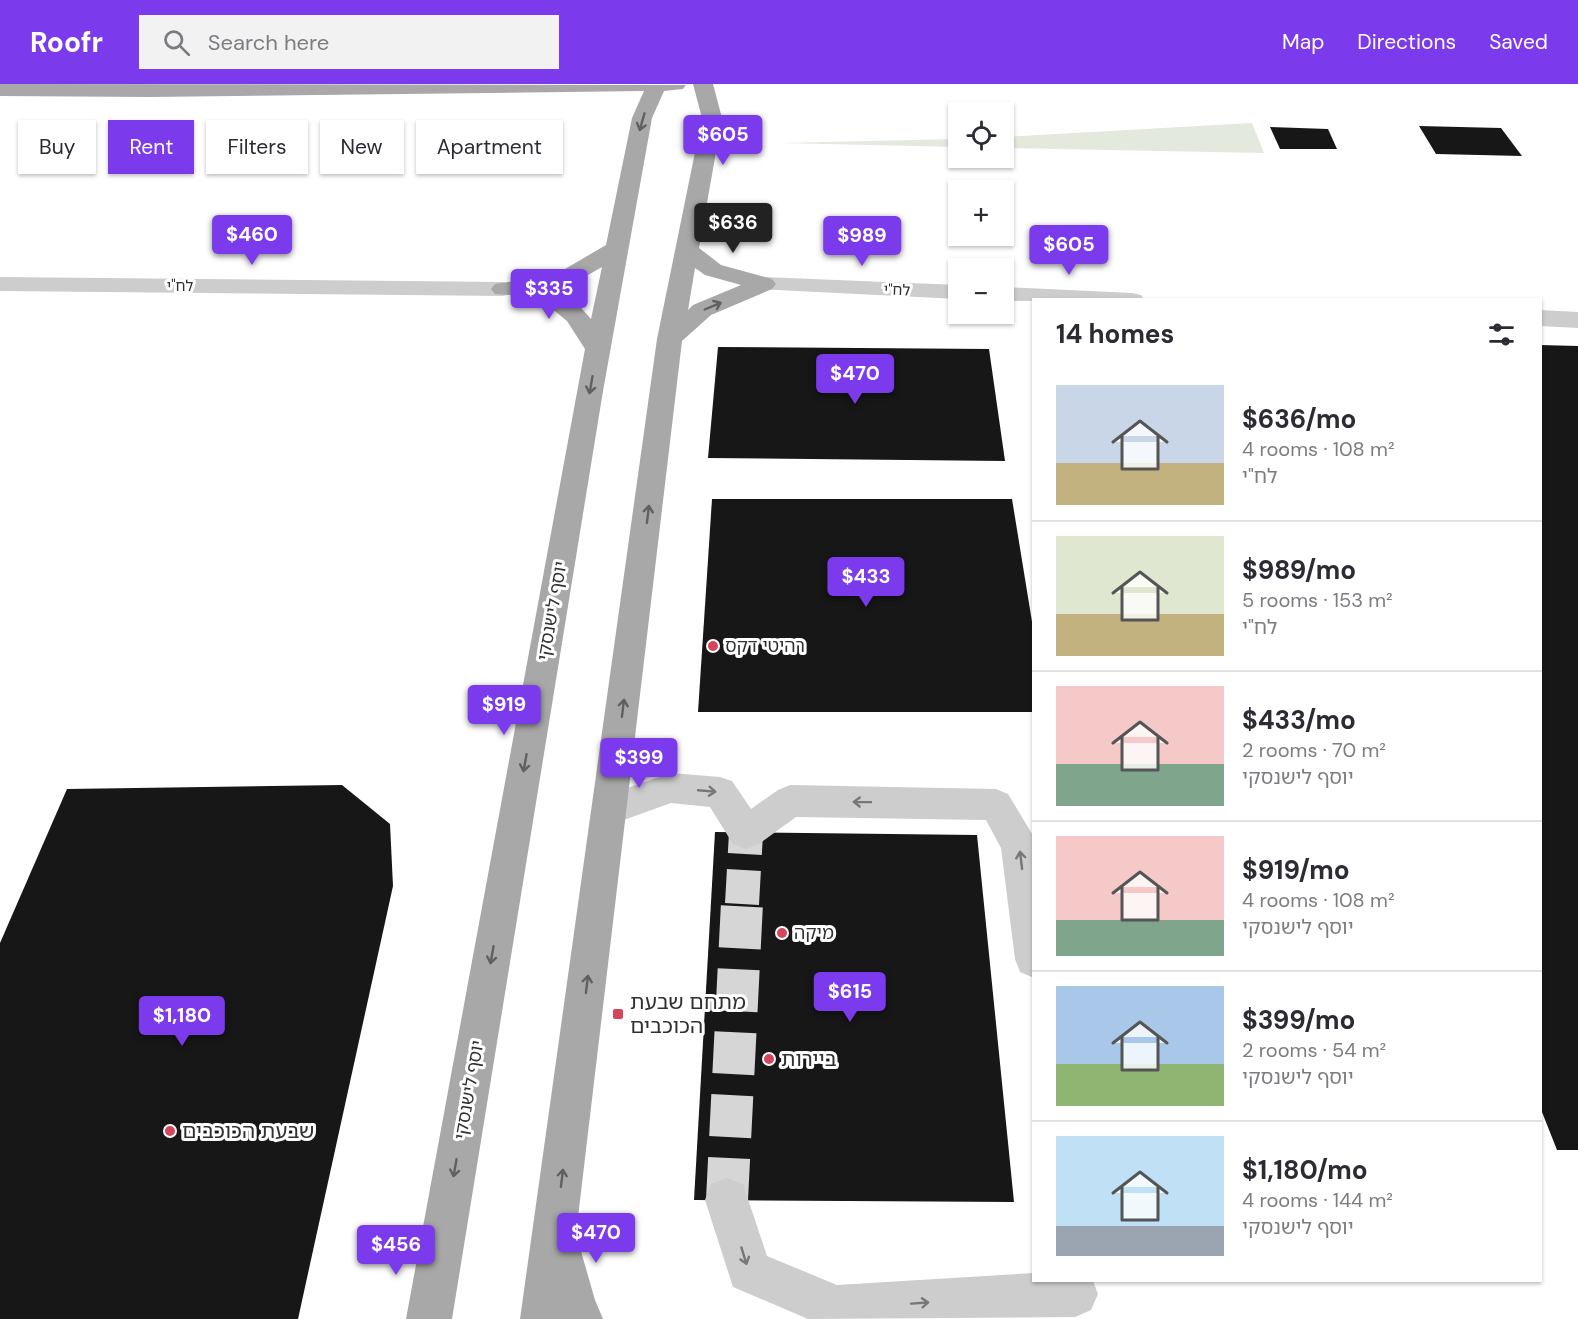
<!DOCTYPE html>
<html lang="en">
<head>
<meta charset="utf-8">
<style>
	:root { --surface:#fff; --page:#f2f2f3; --text:#2b2b33; --muted:#7c7c81; --line:#e1e1e2; --accent:#7c3aed }
	body { margin:0; font-family:"DM Sans","Noto Sans Hebrew",sans-serif; background:var(--page); color:var(--text); height:100vh; display:flex; flex-direction:column; font-size:22px; white-space:nowrap }
	* { box-sizing:border-box; margin:0 }
	p { font-size:20px; color:var(--muted) }
	.icon { flex:none; width:33px; height:33px; fill:none; stroke:currentColor; stroke-width:2; stroke-linecap:round; stroke-linejoin:round }
	.map { position:relative; flex:1; overflow:hidden }
	.panel { position:absolute; left:1032px; top:214px; width:510px; height:984px; display:flex; flex-direction:column; background:var(--surface); border-radius:0px; box-shadow:0 2px 4px #0004 }
	.panel>* { flex:none }
	.guide { position:absolute; left:18px; top:36px; width:570px; height:54px; display:flex; gap:12px }
	.buttons { position:absolute; left:948px; top:18px; display:grid; gap:12px }
	.buttons a { display:grid; place-items:center; width:66px; height:66px; border-radius:0px; background:var(--surface); box-shadow:0 2px 4px #0004; font-size:30px }
	.price { position:absolute; translate:-50% -51px; padding:0 14px; border-radius:6px; background:var(--accent); color:#fff; font-size:20px; line-height:39px; filter:drop-shadow(0 2px 3px #0008) }
	.price::after { content:''; position:absolute; left:50%; top:36px; width:18px; height:14px; margin-left:-9px; background:inherit; clip-path:polygon(0 0,100% 0,50% 100%) }
	.price.on { background:#222; color:#fff }
	ul { padding:0; list-style:none }
	li { display:flex; align-items:center; gap:18px; height:150px; padding:0 24px }
	li+li { border-top:2px solid var(--line) }
	li span { display:grid; place-items:center; flex:none; width:168px; height:120px; border-radius:0px; color:#555 }
	li>.icon { margin-inline-start:auto }
	span .icon { width:72px; height:72px; fill:#fffc; stroke-width:1 }
	li b { font-size:26px }
	h2 { display:flex; justify-content:space-between; align-items:center; height:72px; padding:0 24px; font-size:26px }
	.tag { padding:0 21px; border-radius:0px; background:var(--surface); box-shadow:0 2px 4px #0004; font-size:21px; line-height:54px }
	.tag.on { background:var(--accent); color:#fff }
	header { display:flex; align-items:center; gap:36px; box-sizing:border-box; height:84px; padding:0 30px; background:var(--accent); color:#fff }
	header strong { font-size:28px }
	nav { display:flex; gap:33px; margin-inline-start:auto; font-size:21px }
	.search { width:420px; height:54px; background:var(--page); display:flex; align-items:center; gap:15px; box-sizing:border-box; padding:0 21px; border-radius:0px; color:var(--muted); font-size:22px }
	.map>svg:first-child { display:block }
	.green { fill:#e4e9dd }
	.building { fill:#171717 }
	.lines { fill:none; stroke-linecap:round; stroke-linejoin:round }
	.minor-tunnel-far1 { stroke:#d6d6d6; stroke-width:34; stroke-dasharray:34 16; stroke-linecap:butt }
	.minor-tunnel { stroke:#d6d6d6; stroke-width:42; stroke-dasharray:42 21; stroke-linecap:butt }
	.minor { fill:#cdcdcd; fill-rule:evenodd }
	.major { fill:#a8a8a8; fill-rule:evenodd }
	.oneway { stroke:#606060 }
	.oneway2 { stroke:#777 }
	.poi-dot { fill:#d5455d; stroke:#fff; stroke-width:2 }
	.labels { text-anchor:middle; stroke-width:6; stroke-linejoin:round; paint-order:stroke }
	.far-street-label { font-size:15px; fill:#303030; stroke:#fff }
	.street-label { font-size:18px; fill:#303030; stroke:#fff }
	.poi-label { font-size:18px; fill:#303030; stroke:#fff; text-anchor:start }
	.near-poi-label { font-size:21px; fill:#303030; stroke:#fff; text-anchor:start }
</style>
</head>
<body>
<header>
<strong>Roofr</strong>
<div class="search"><svg class="icon" aria-label="search" viewBox="0 0 24 24"><circle cx="10" cy="10" r="6"/><path d="M15 15l6 6"/></svg>Search here</div>
<nav><a>Map</a><a>Directions</a><a>Saved</a></nav>
</header>
<div class="map">
<svg width="1578" height="1235" viewBox="0 0 1578 1235">
	<rect width="100%" height="100%" fill="#fff"/>
	<g class="green">
		<path d="M1252 39 1264 69 1004 64V53Z"/>
		<path d="M958 55V63L781 59Z"/>
	</g>
	<g class="building">
		<path d="M1419 42 1501 44 1522 72 1436 70Z"/>
		<path d="M1270 43 1328 45 1337 65H1280Z"/>
		<path d="M1540 261 1578 262V1066H1557L1540 1023Z"/>
		<path d="M718 263 989 265 1005 377 708 374Z"/>
		<path d="M712 415H1012L1034 550V628H698Z"/>
		<path d="M342 701 390 740 393 802 298 1235H0V859L67 705Z"/>
		<path d="M715 748 977 751 1014 1118 694 1116Z"/>
	</g>
	<g class="lines">
		<path class="minor-tunnel-far1" d="M742 820 746 749"/>
		<path class="minor-tunnel" d="M727 1116 742 819"/>
		<g class="minor">
			<path d="M0 193 503 198 511 200 515 205 511 210 503 212 0 207Z"/>
			<path d="M764 193 958 201V215L756 205 752 200 756 195Z"/>
			<path d="M1004 203 1132 209 1141 211 1144 216 1004 217Z"/>
			<path d="M1540 226 1578 228V244L1540 242Z"/>
			<path d="M671 689 720 693 732 697 751 725 778 706 790 701 996 705 1008 710 1034 753V894L1020 888 1015 875 1001 764 986 736 796 733 759 760 746 765 733 760 710 723 671 719 610 741 598 736 592 725 598 714Z"/>
			<path d="M727 1094 743 1100 767 1172 837 1201 1034 1189V1197H1093L1098 1210 1091 1226 1075 1233 808 1235 733 1203 705 1116 711 1100Z"/>
		</g>
		<g class="major">
			<path d="M0 0 686 1 683 5 664 7 652 34 603 307 452 1235H406L585 265 567 237 550 223 511 211 495 210 491 205 495 200 547 192 565 185 606 161 632 34 644 7 150 13 0 12ZM602 183 591 235 576 218 549 206 581 195Z"/>
			<path d="M693 0H713L722 34 699 164 721 181 772 195 776 200 772 205 711 231 682 257 576 1150 595 1216 603 1235H520L657 255 702 34ZM695 184 705 191 741 201 693 221 688 226Z"/>
		</g>
	</g>
	<defs><path id="oneway-shaft" d="M-6 0H5M1.5-3L5.5 0L1.5 3" fill="none" stroke-width="1.6" stroke-linecap="round" stroke-linejoin="round" transform="scale(1.5)"/></defs>
	<g class="oneway">
		<use href="#oneway-shaft" transform="translate(642 38) rotate(106)"/>
		<use href="#oneway-shaft" transform="translate(713 222) rotate(-23)"/>
		<use href="#oneway-shaft" transform="translate(591 301) rotate(100)"/>
		<use href="#oneway-shaft" transform="translate(648 430) rotate(-83)"/>
		<use href="#oneway-shaft" transform="translate(623 624) rotate(-83)"/>
		<use href="#oneway-shaft" transform="translate(525 679) rotate(100)"/>
		<use href="#oneway-shaft" transform="translate(492 871) rotate(100)"/>
		<use href="#oneway-shaft" transform="translate(587 900) rotate(-83)"/>
		<use href="#oneway-shaft" transform="translate(455 1084) rotate(100)"/>
		<use href="#oneway-shaft" transform="translate(562 1094) rotate(-83)"/>
	</g>
	<g class="oneway2">
		<use href="#oneway-shaft" transform="translate(707 707) rotate(5)"/>
		<use href="#oneway-shaft" transform="translate(862 718) rotate(-179)"/>
		<use href="#oneway-shaft" transform="translate(1021 776) rotate(-97)"/>
		<use href="#oneway-shaft" transform="translate(744 1172) rotate(73)"/>
		<use href="#oneway-shaft" transform="translate(920 1219) rotate(-4)"/>
	</g>
	<g class="poi-dot">
		<circle cx="713" cy="562" r="6"/>
		<circle cx="782" cy="849" r="6"/>
		<rect x="612" y="924" width="12" height="12" rx="3"/>
		<circle cx="769" cy="975" r="6"/>
		<circle cx="170" cy="1047" r="6"/>
	</g>
	<g class="labels">
		<g class="far-street-label">
			<text x="180" y="207">לח"י</text>
			<text transform="translate(897 206) rotate(2)" y="5">לח"י</text>
		</g>
		<g class="street-label">
			<text transform="translate(552 527) rotate(-80)" y="6">יוסף לישנסקי</text>
			<text transform="translate(469 1006) rotate(-80)" y="6">יוסף לישנסקי</text>
		</g>
		<g class="poi-label">
			<text x="725" y="568">רהיטי דקס</text>
			<text x="794" y="855">מיקה</text>
		</g>
		<g class="near-poi-label">
			<text x="630" y="925">מתחם שבעת<tspan x="630" dy="24">הכוכבים</tspan></text>
			<text x="781" y="982">ביירות</text>
			<text x="182" y="1054">שבעת הכוכבים</text>
		</g>
	</g>
</svg>
<div class="buttons">
<a><svg class="icon" aria-label="locate" viewBox="0 0 24 24"><circle cx="12" cy="12" r="6"/><path d="M12 2v4M12 18v4M2 12h4M18 12h4"/></svg></a>
<a>+</a>
<a>−</a>
</div>
<b class="price" style="left:723px;top:82px">$605</b>
<b class="price on" style="left:733px;top:170px">$636</b>
<b class="price" style="left:252px;top:182px">$460</b>
<b class="price" style="left:862px;top:183px">$989</b>
<b class="price" style="left:1069px;top:192px">$605</b>
<b class="price" style="left:549px;top:236px">$335</b>
<b class="price" style="left:855px;top:321px">$470</b>
<b class="price" style="left:866px;top:524px">$433</b>
<b class="price" style="left:504px;top:652px">$919</b>
<b class="price" style="left:639px;top:705px">$399</b>
<b class="price" style="left:850px;top:939px">$615</b>
<b class="price" style="left:182px;top:963px">$1,180</b>
<b class="price" style="left:596px;top:1180px">$470</b>
<b class="price" style="left:396px;top:1192px">$456</b>
<div class="guide">
<a class="tag">Buy</a>
<a class="tag on">Rent</a>
<a class="tag">Filters</a>
<a class="tag">New</a>
<a class="tag">Apartment</a>
</div>
<section class="panel">
<h2>14 homes<svg class="icon" aria-label="filters" viewBox="0 0 24 24"><path d="M4 7h16M4 17h16"/><circle cx="9" cy="7" r="2"/><circle cx="15" cy="17" r="2"/></svg></h2>
<ul>
<li><span style="background:linear-gradient(#c9d6e8 65%,#c2b280 0)"><svg class="icon" aria-label="home" viewBox="0 0 24 24"><path d="M3 11l9-7 9 7M6 9v11h12V9"/></svg></span><div><b>$636/mo</b><p>4 rooms · 108 m²</p><p>לח&quot;י</p></div></li>
<li><span style="background:linear-gradient(#dfe7d0 65%,#c2b280 0)"><svg class="icon" aria-label="home" viewBox="0 0 24 24"><path d="M3 11l9-7 9 7M6 9v11h12V9"/></svg></span><div><b>$989/mo</b><p>5 rooms · 153 m²</p><p>לח&quot;י</p></div></li>
<li><span style="background:linear-gradient(#f6c9c9 65%,#7fa58c 0)"><svg class="icon" aria-label="home" viewBox="0 0 24 24"><path d="M3 11l9-7 9 7M6 9v11h12V9"/></svg></span><div><b>$433/mo</b><p>2 rooms · 70 m²</p><p>יוסף לישנסקי</p></div></li>
<li><span style="background:linear-gradient(#f6c9c9 70%,#7fa58c 0)"><svg class="icon" aria-label="home" viewBox="0 0 24 24"><path d="M3 11l9-7 9 7M6 9v11h12V9"/></svg></span><div><b>$919/mo</b><p>4 rooms · 108 m²</p><p>יוסף לישנסקי</p></div></li>
<li><span style="background:linear-gradient(#a9c7e8 65%,#8fb573 0)"><svg class="icon" aria-label="home" viewBox="0 0 24 24"><path d="M3 11l9-7 9 7M6 9v11h12V9"/></svg></span><div><b>$399/mo</b><p>2 rooms · 54 m²</p><p>יוסף לישנסקי</p></div></li>
<li><span style="background:linear-gradient(#bfe0f5 75%,#9aa5b1 0)"><svg class="icon" aria-label="home" viewBox="0 0 24 24"><path d="M3 11l9-7 9 7M6 9v11h12V9"/></svg></span><div><b>$1,180/mo</b><p>4 rooms · 144 m²</p><p>יוסף לישנסקי</p></div></li>
</ul>
</section>
</div>
</body>
</html>
